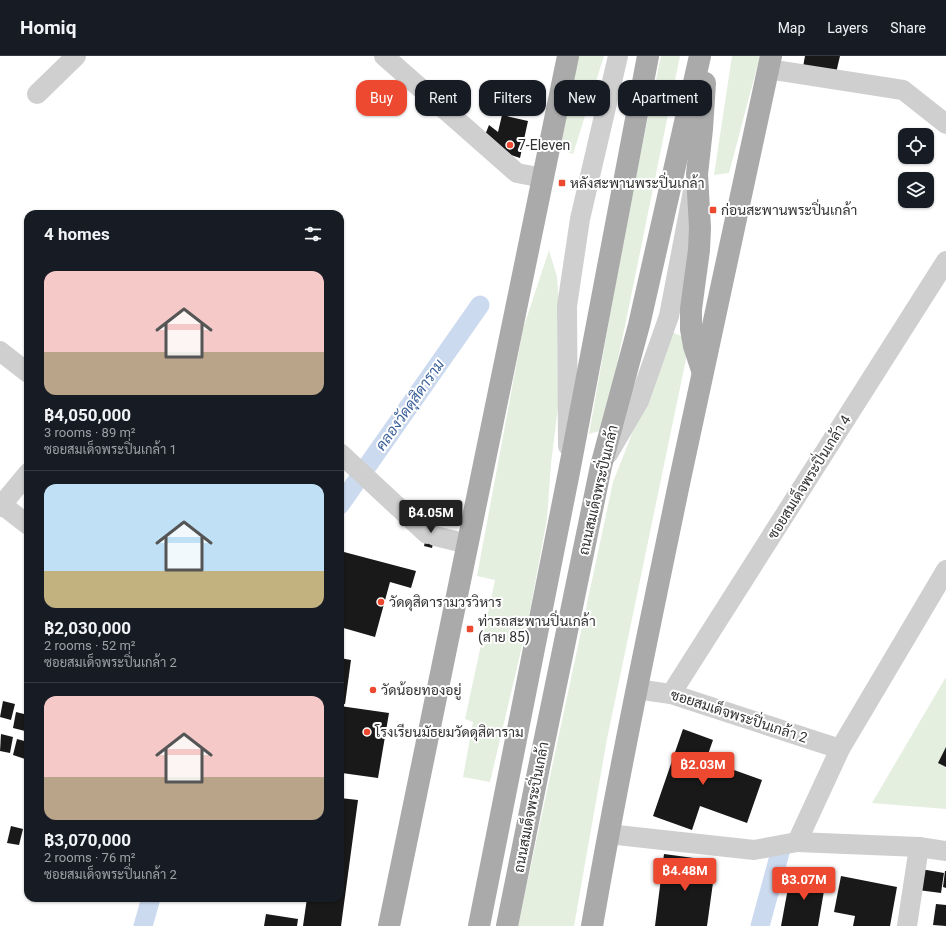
<!DOCTYPE html>
<html lang="en">
<head>
<meta charset="utf-8">
<style>
	:root { --surface:#171b24; --page:#20242c; --text:#f1f3f6; --muted:#9ea1a6; --line:#363941; --accent:#ed4930 }
	body { margin:0; font-family:Roboto,Sarabun,sans-serif; background:var(--page); color:var(--text); height:100vh; display:flex; flex-direction:column; font-size:15px; white-space:nowrap }
	* { box-sizing:border-box; margin:0 }
	p { font-size:13px; color:var(--muted) }
	.icon { flex:none; width:22px; height:22px; fill:none; stroke:currentColor; stroke-width:2; stroke-linecap:round; stroke-linejoin:round }
	.map { position:relative; flex:1; overflow:hidden }
	.drawer { position:absolute; left:24px; top:154px; width:320px; height:692px; display:flex; flex-direction:column; background:var(--surface); border-radius:12px; box-shadow:0 1px 3px #0004 }
	.drawer>* { flex:none }
	.guide { position:absolute; left:356px; top:24px; width:380px; height:36px; display:flex; gap:8px }
	.controls { position:absolute; left:898px; top:72px; display:grid; gap:8px }
	.controls a { display:grid; place-items:center; width:36px; height:36px; border-radius:8px; background:var(--surface); box-shadow:0 1px 3px #0004; font-size:20px }
	.price { position:absolute; translate:-50% -34px; padding:0 9px; border-radius:4px; background:var(--accent); color:#fff; font-size:13px; line-height:26px; filter:drop-shadow(0 1px 2px #0008) }
	.price::after { content:''; position:absolute; left:50%; top:24px; width:12px; height:9px; margin-left:-6px; background:inherit; clip-path:polygon(0 0,100% 0,50% 100%) }
	.price.current { background:#222; color:#fff }
	ul { padding:0; list-style:none }
	li { display:grid; align-content:center; gap:8px; height:212px; padding:0 20px }
	li+li { border-top:1px solid var(--line) }
	li span { display:grid; place-items:center; height:124px; border-radius:12px; color:#555 }
	li>.icon { margin-inline-start:auto }
	span .icon { width:72px; height:72px; fill:#fffc; stroke-width:1 }
	li b { font-size:17px }
	h2 { display:flex; justify-content:space-between; align-items:center; height:48px; padding:0 20px; font-size:17px }
	.chip { padding:0 14px; border-radius:12px; background:var(--surface); box-shadow:0 1px 3px #0004; font-size:14px; line-height:36px }
	.chip.current { background:var(--accent); color:#fff }
	header { display:flex; align-items:center; gap:24px; box-sizing:border-box; height:56px; padding:0 20px; background:var(--surface); border-bottom:1px solid var(--line) }
	header strong { font-size:19px }
	nav { display:flex; gap:22px; margin-inline-start:auto; font-size:14px }
	.map>svg:first-child { display:block }
	.green { fill:#e5efe0 }
	.lines { fill:none; stroke-linecap:round; stroke-linejoin:round }
	.canal { stroke:#ccdaef; stroke-width:19 }
	.building { fill:#191919 }
	.minor { stroke:#cfcfcf; stroke-width:20 }
	.major { stroke:#aaa; stroke-width:22 }
	.poi-dot { fill:#ed4930; stroke:#fff; stroke-width:1.5 }
	.labels { text-anchor:middle; stroke-width:4; stroke-linejoin:round; paint-order:stroke }
	.poi-label { font-size:14px; fill:#323232; stroke:#fff; text-anchor:start }
	.street-label { font-size:14px; fill:#323232; stroke:#fff }
	.water-label { font-size:15px; font-style:italic; fill:#3b6199; stroke:#fff }
</style>
</head>
<body>
<header>
<strong>Homiq</strong>
<nav><a>Map</a><a>Layers</a><a>Share</a></nav>
</header>
<div class="map">
<svg width="946" height="870" viewBox="0 0 946 870">
	<rect width="100%" height="100%" fill="#fff"/>
	<g class="green">
		<path d="M577 0H604L573 98 560 93V79Z"/>
		<path d="M661 0H680L625 270 603 374 589 378 628 157Z"/>
		<path d="M732 0H760L729 117 714 119Z"/>
		<path d="M549 194 557 221 559 248 557 268 558 351 551 408 547 463 528 565 490 726 463 721 473 666 465 663 495 524 477 520 523 273Z"/>
		<path d="M672 276 690 284 607 683 574 870H518L613 426Z"/>
		<path d="M946 621V753L872 747Z"/>
	</g>
	<g class="lines">
		<g class="canal">
			<path d="M340 449 480 249"/>
			<path d="M143 870 151 842"/>
			<path d="M760 870 781 793"/>
		</g>
	</g>
	<g class="building">
		<path d="M805 0H840L836 17 803 11Z"/>
		<path d="M502 59 528 65 520 102 511 99 485 79 489 69 498 76Z"/>
		<path d="M430 465 438 467 432 492 424 490Z"/>
		<path d="M344 496 416 515 411 532 390 526 375 581 340 571V512Z"/>
		<path d="M340 602 351 604 345 648 340 647Z"/>
		<path d="M3 645 15 648 11 664 0 661Z"/>
		<path d="M340 650 389 657 378 722 342 717 343 705H340Z"/>
		<path d="M16 656 28 659 25 675 13 672Z"/>
		<path d="M683 673 713 684 706 704 762 724 747 767 700 750 692 774 653 760Z"/>
		<path d="M1 678 13 681 10 697 0 695Z"/>
		<path d="M17 683 28 686 25 703 13 699Z"/>
		<path d="M946 691V711L938 707Z"/>
		<path d="M340 742 358 744 341 870H303L307 842H340Z"/>
		<path d="M11 770 23 773 19 789 7 787Z"/>
		<path d="M27 774H28V790L24 789Z"/>
		<path d="M664 798 716 805 707 870H655Z"/>
		<path d="M921 813 944 817 941 837 918 834Z"/>
		<path d="M945 815H946V832L943 831Z"/>
		<path d="M791 816 826 823 818 870H781Z"/>
		<path d="M841 820 897 831 890 870H853L855 860 834 856Z"/>
		<path d="M936 848 946 849V870L933 869Z"/>
		<path d="M266 858 298 863 297 870H264Z"/>
	</g>
	<g class="lines">
		<g class="minor">
			<path d="M384 0 517 117 543 122"/>
			<path d="M768 13 903 34 946 68"/>
			<path d="M37 38 76 0"/>
			<path d="M0 295 28 317"/>
			<path d="M568 390 567 250 580 163 618 0"/>
			<path d="M340 397 427 478"/>
			<path d="M608 398 639 345 669 260 693 135"/>
			<path d="M0 447 28 469"/>
			<path d="M0 451 28 417"/>
			<path d="M435 480 468 488"/>
			<path d="M946 514 840 693 797 786 919 791 946 795"/>
			<path d="M636 633 671 638 840 693"/>
			<path d="M671 638 946 205"/>
			<path d="M608 778 754 794 797 786"/>
			<path d="M907 870 919 791"/>
		</g>
		<g class="major">
			<path d="M702 314 694 290 691 273V253L699 194 700 172 697 118 702 73 705 27"/>
			<path d="M389 870 568 0"/>
			<path d="M479 870 569 416 648 0"/>
			<path d="M507 870 537 721 601 410 639 269 700 0"/>
			<path d="M592 870C618 720 649 572 680 423 710 282 740 141 771 0"/>
		</g>
	</g>
	<g class="poi-dot">
		<circle cx="510" cy="89" r="4"/>
		<rect x="558" y="123" width="8" height="8" rx="2"/>
		<rect x="709" y="150" width="8" height="8" rx="2"/>
		<circle cx="381" cy="546" r="4"/>
		<rect x="466" y="569" width="8" height="8" rx="2"/>
		<circle cx="373" cy="634" r="4"/>
		<circle cx="367" cy="676" r="4"/>
	</g>
	<g class="labels">
		<g class="poi-label">
			<text x="518" y="94">7-Eleven</text>
			<text x="570" y="132">หลังสะพานพระปิ่นเกล้า</text>
			<text x="721" y="159">ก่อนสะพานพระปิ่นเกล้า</text>
			<text x="389" y="551">วัดดุสิดารามวรวิหาร</text>
			<text x="478" y="570">ท่ารถสะพานปิ่นเกล้า<tspan x="478" dy="16">(สาย 85)</tspan></text>
			<text x="381" y="639">วัดน้อยทองอยู่</text>
			<text x="375" y="681">โรงเรียนมัธยมวัดดุสิตาราม</text>
		</g>
		<g class="street-label">
			<text transform="translate(809 421) rotate(-58)" y="5">ซอยสมเด็จพระปิ่นเกล้า 4</text>
			<text transform="translate(598 434) rotate(-77)" y="5">ถนนสมเด็จพระปิ่นเกล้า</text>
			<text transform="translate(739 660) rotate(18)" y="5">ซอยสมเด็จพระปิ่นเกล้า 2</text>
			<text transform="translate(531 751) rotate(-79)" y="5">ถนนสมเด็จพระปิ่นเกล้า</text>
		</g>
		<g class="water-label">
			<text transform="translate(410 349) rotate(-55)" y="5">คลองวัดดุสิดาราม</text>
		</g>
	</g>
</svg>
<div class="controls">
<a><svg class="icon" aria-label="locate" viewBox="0 0 24 24"><circle cx="12" cy="12" r="6"/><path d="M12 2v4M12 18v4M2 12h4M18 12h4"/></svg></a>
<a><svg class="icon" aria-label="layers" viewBox="0 0 24 24"><path d="M12 4l9 5-9 5-9-5zM3 14l9 5 9-5"/></svg></a>
</div>
<b class="price current" style="left:431px;top:478px">฿4.05M</b>
<b class="price" style="left:703px;top:730px">฿2.03M</b>
<b class="price" style="left:685px;top:836px">฿4.48M</b>
<b class="price" style="left:804px;top:845px">฿3.07M</b>
<div class="guide">
<a class="chip current">Buy</a>
<a class="chip">Rent</a>
<a class="chip">Filters</a>
<a class="chip">New</a>
<a class="chip">Apartment</a>
</div>
<section class="drawer">
<h2>4 homes<svg class="icon" aria-label="filters" viewBox="0 0 24 24"><path d="M4 7h16M4 17h16"/><circle cx="9" cy="7" r="2"/><circle cx="15" cy="17" r="2"/></svg></h2>
<ul>
<li><span style="background:linear-gradient(#f6c9c9 65%,#b9a48a 0)"><svg class="icon" aria-label="home" viewBox="0 0 24 24"><path d="M3 11l9-7 9 7M6 9v11h12V9"/></svg></span><div><b>฿4,050,000</b><p>3 rooms · 89 m²</p><p>ซอยสมเด็จพระปิ่นเกล้า 1</p></div></li>
<li><span style="background:linear-gradient(#bfe0f5 70%,#c2b280 0)"><svg class="icon" aria-label="home" viewBox="0 0 24 24"><path d="M3 11l9-7 9 7M6 9v11h12V9"/></svg></span><div><b>฿2,030,000</b><p>2 rooms · 52 m²</p><p>ซอยสมเด็จพระปิ่นเกล้า 2</p></div></li>
<li><span style="background:linear-gradient(#f6c9c9 65%,#b9a48a 0)"><svg class="icon" aria-label="home" viewBox="0 0 24 24"><path d="M3 11l9-7 9 7M6 9v11h12V9"/></svg></span><div><b>฿3,070,000</b><p>2 rooms · 76 m²</p><p>ซอยสมเด็จพระปิ่นเกล้า 2</p></div></li>
</ul>
</section>
</div>
</body>
</html>
